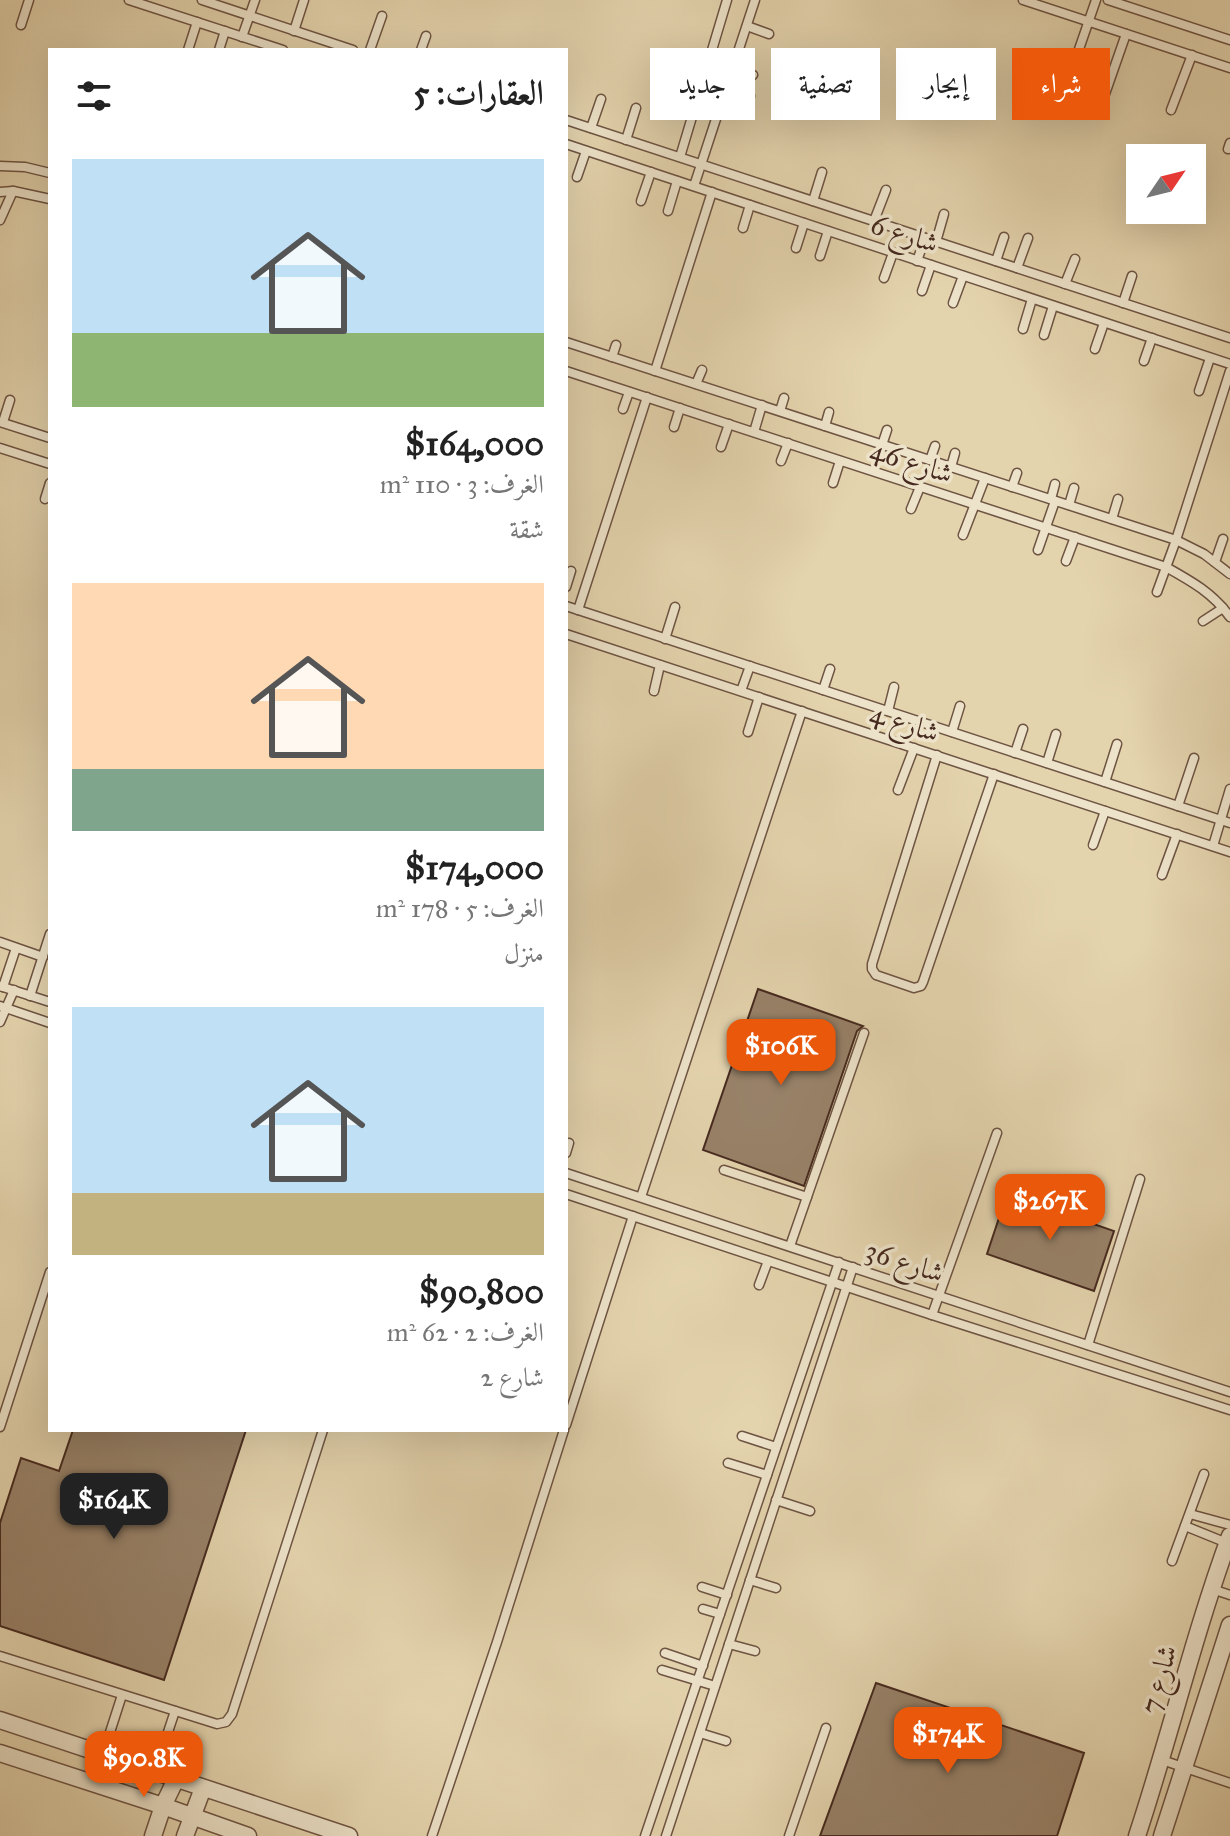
<!DOCTYPE html>
<html lang="ar">
<head>
<meta charset="utf-8">
<style>
	:root { --surface:#fff; --page:#f2f2f2; --text:#222; --muted:#767676; --accent:#ea580c }
	body { margin:0; font-family:"IM FELL Great Primer",Amiri,serif; background:var(--page); color:var(--text); direction:rtl; height:100vh; display:flex; flex-direction:column; font-size:30px; white-space:nowrap }
	* { box-sizing:border-box; margin:0 }
	p { font-size:26px; color:var(--muted) }
	.icon { flex:none; width:44px; height:44px; fill:none; stroke:currentColor; stroke-width:2; stroke-linecap:round; stroke-linejoin:round }
	.map { position:relative; flex:1; overflow:hidden; direction:ltr }
	.drawer { position:absolute; left:48px; top:48px; width:520px; height:1384px; display:flex; flex-direction:column; background:var(--surface); border-radius:0px; box-shadow:0 8px 32px #0002; direction:rtl }
	.drawer>* { flex:none }
	.banner { position:absolute; left:592px; top:48px; width:518px; height:72px; direction:rtl; display:flex; gap:16px }
	.needle { width:52px; rotate:55deg }
	.fabs { position:absolute; left:1126px; top:144px; display:grid; gap:16px }
	.fabs a { display:grid; place-items:center; width:80px; height:80px; border-radius:0px; background:var(--surface); box-shadow:0 8px 32px #0002; font-size:40px }
	.price { position:absolute; translate:-50% -68px; padding:0 18px; border-radius:16px; background:var(--accent); color:#fff; font-size:26px; line-height:52px; filter:drop-shadow(0 2px 4px #0008) }
	.price::after { content:''; position:absolute; left:50%; top:48px; width:24px; height:18px; margin-left:-12px; background:inherit; clip-path:polygon(0 0,100% 0,50% 100%) }
	.price.on { background:#222; color:#fff }
	ul { padding:0; list-style:none }
	li { display:grid; align-content:center; gap:16px; height:424px; padding:0 24px }
	li span { display:grid; place-items:center; height:248px; border-radius:0px; color:#555 }
	li>.icon { margin-inline-start:auto }
	span .icon { width:144px; height:144px; fill:#fffc; stroke-width:1 }
	li b { font-size:34px }
	h2 { display:flex; justify-content:space-between; align-items:center; height:96px; padding:0 24px; font-size:34px }
	.pill { padding:0 28px; border-radius:0px; background:var(--surface); box-shadow:0 8px 32px #0002; font-size:28px; line-height:72px }
	.pill.on { background:var(--accent); color:#fff }
	.map>svg:first-child { display:block }
	.building { fill:#988269; stroke:#462a1f; stroke-width:2 }
	.lines { fill:none; stroke-linecap:round; stroke-linejoin:round }
	.service-casing { stroke:#6e5443; stroke-width:11 }
	.minor-casing { stroke:#6e5443; stroke-width:19 }
	.service { stroke:#ede3ca; stroke-width:8 }
	.minor { stroke:#ede3ca; stroke-width:16 }
	.labels { text-anchor:middle; stroke-width:7; stroke-linejoin:round; paint-order:stroke }
	.street-label { font-size:28px; fill:#462a1f; stroke:#ede3ca }
</style>
</head>
<body>
<div class="map">
<svg width="1230" height="1836" viewBox="0 0 1230 1836">
	<rect width="100%" height="100%" fill="#e4d4ae"/>
	<filter id="stains"><feTurbulence type="fractalNoise" baseFrequency=".0025" numOctaves="4"/><feColorMatrix values="0 0 0 0 .2 0 0 0 0 .09 0 0 0 0 .02 0 0 0 .5 -.17"/></filter>
	<radialGradient id="worn" r=".72"><stop offset=".6" stop-color="#630" stop-opacity="0"/><stop offset="1" stop-color="#630" stop-opacity=".3"/></radialGradient>
	<g class="building">
		<path d="M758 989 863 1026 857 1031 804 1186 703 1150Z"/>
		<path d="M1007 1194 1114 1231 1094 1291 987 1254Z"/>
		<path d="M73 1430H246L164 1680 0 1626V1523L21 1458 59 1471Z"/>
		<path d="M876 1683 1084 1753 1057 1836H820Z"/>
	</g>
	<g class="lines">
		<defs>
			<g id="service">
				<path d="M129 0 283 50"/>
				<path d="M202 0 353 50"/>
				<path d="M1023 0 1230 68"/>
				<path d="M1108 0 1230 40"/>
				<path d="M21 25 29 0"/>
				<path d="M747 26 769 34"/>
				<path d="M294 31 304 0"/>
				<path d="M242 37 255 0"/>
				<path d="M188 50 197 22"/>
				<path d="M219 50 225 31"/>
				<path d="M370 50 382 16"/>
				<path d="M421 50 426 36"/>
				<path d="M1077 55 1096 0"/>
				<path d="M733 68 753 75"/>
				<path d="M726 89 750 96"/>
				<path d="M1105 94 1126 34"/>
				<path d="M1171 110 1192 55"/>
				<path d="M566 120 1230 338"/>
				<path d="M591 128 601 99"/>
				<path d="M626 140 636 108"/>
				<path d="M566 144 1230 364"/>
				<path d="M1228 149 1230 143"/>
				<path d="M680 157 727 0"/>
				<path d="M0 166 25 167 50 173"/>
				<path d="M577 177 586 151"/>
				<path d="M694 186 755 0"/>
				<path d="M0 192 13 191 50 199"/>
				<path d="M641 201 651 172"/>
				<path d="M813 201 822 172"/>
				<path d="M668 211 677 181"/>
				<path d="M0 220 13 191"/>
				<path d="M874 221 886 190"/>
				<path d="M743 228 750 205"/>
				<path d="M936 242 944 214"/>
				<path d="M796 248 804 223"/>
				<path d="M820 256 828 231"/>
				<path d="M917 261 925 238"/>
				<path d="M996 261 1004 237"/>
				<path d="M1017 268 1028 238"/>
				<path d="M884 278 893 253"/>
				<path d="M1065 284 1075 259"/>
				<path d="M922 291 931 265"/>
				<path d="M953 303 963 276"/>
				<path d="M1123 303 1132 276"/>
				<path d="M1023 329 1032 299"/>
				<path d="M1044 335 1053 306"/>
				<path d="M566 342 1176 540 1204 554 1230 574"/>
				<path d="M1095 349 1104 323"/>
				<path d="M612 357 616 345"/>
				<path d="M1144 361 1152 338"/>
				<path d="M566 371 1166 567C1191 581 1213 593 1230 617"/>
				<path d="M655 371 712 192"/>
				<path d="M696 384 702 370"/>
				<path d="M1199 391 1210 358"/>
				<path d="M623 409 629 392"/>
				<path d="M780 411 784 398"/>
				<path d="M0 422 50 438"/>
				<path d="M3 422 10 400"/>
				<path d="M825 426 829 412"/>
				<path d="M674 427 680 408"/>
				<path d="M754 432 762 405"/>
				<path d="M882 445 887 430"/>
				<path d="M721 447 729 424"/>
				<path d="M0 448 50 464"/>
				<path d="M930 460 935 446"/>
				<path d="M781 461 788 443"/>
				<path d="M951 467 955 453"/>
				<path d="M833 483 840 461"/>
				<path d="M1012 487 1017 473"/>
				<path d="M45 499 50 483"/>
				<path d="M1051 499 1055 484"/>
				<path d="M1069 505 1074 488"/>
				<path d="M911 509 920 487"/>
				<path d="M1112 519 1118 499"/>
				<path d="M963 535 985 478"/>
				<path d="M1038 550 1055 501"/>
				<path d="M1066 561 1075 537"/>
				<path d="M1215 562 1223 539"/>
				<path d="M566 587 571 571"/>
				<path d="M1157 592 1176 540 1230 371"/>
				<path d="M566 606 1230 823"/>
				<path d="M578 610 647 397"/>
				<path d="M1203 621 1223 608"/>
				<path d="M566 634 1230 852"/>
				<path d="M665 639 675 607"/>
				<path d="M823 690 830 669"/>
				<path d="M654 691 660 665"/>
				<path d="M741 691 750 666"/>
				<path d="M888 711 894 687"/>
				<path d="M748 732 759 697"/>
				<path d="M952 732 960 706"/>
				<path d="M1015 753 1023 729"/>
				<path d="M937 755 872 964V969L876 975 914 988 921 986 923 982 994 774"/>
				<path d="M1047 763 1056 734"/>
				<path d="M1105 782 1117 744"/>
				<path d="M898 790 914 748"/>
				<path d="M1178 806 1194 758"/>
				<path d="M1093 845 1105 811"/>
				<path d="M1213 846 1230 789"/>
				<path d="M1162 875 1177 834"/>
				<path d="M0 942 43 957"/>
				<path d="M0 986 50 1002"/>
				<path d="M3 987 16 948"/>
				<path d="M30 996 50 934"/>
				<path d="M0 1006 50 1023"/>
				<path d="M0 1022 14 990"/>
				<path d="M566 1153 569 1143"/>
				<path d="M724 1170 807 1197"/>
				<path d="M566 1173 1230 1392"/>
				<path d="M566 1194 932 1315 1230 1410"/>
				<path d="M641 1197 802 711"/>
				<path d="M790 1246 864 1033"/>
				<path d="M759 1285 768 1261"/>
				<path d="M932 1315 997 1133"/>
				<path d="M1088 1345 1140 1179"/>
				<path d="M566 1425 633 1216"/>
				<path d="M0 1427 50 1272"/>
				<path d="M742 1436 776 1447"/>
				<path d="M728 1463 767 1475"/>
				<path d="M776 1500 810 1511"/>
				<path d="M1190 1514 1230 1525"/>
				<path d="M1185 1526 1227 1543"/>
				<path d="M1172 1561 1204 1474"/>
				<path d="M750 1580 776 1588"/>
				<path d="M702 1587 727 1595"/>
				<path d="M1212 1589 1230 1595"/>
				<path d="M703 1609 720 1614"/>
				<path d="M729 1644 755 1651"/>
				<path d="M665 1653 703 1666"/>
				<path d="M0 1656 217 1724 226 1722 232 1714 323 1430"/>
				<path d="M662 1670 715 1686"/>
				<path d="M700 1733 726 1741"/>
				<path d="M103 1754 122 1695"/>
				<path d="M1162 1760 1230 1783"/>
				<path d="M155 1771 175 1711"/>
				<path d="M432 1836 497 1642 564 1430"/>
				<path d="M645 1836 839 1262"/>
				<path d="M666 1836 853 1267"/>
				<path d="M789 1836 826 1728"/>
			</g>
			<g id="minor">
				<path d="M0 1720 349 1836"/>
				<path d="M0 1753 163 1806 248 1836"/>
				<path d="M153 1836 163 1806 176 1779"/>
				<path d="M185 1836 203 1788"/>
				<path d="M1137 1836C1170 1736 1194 1634 1230 1536"/>
				<path d="M1162 1836 1230 1625"/>
			</g>
		</defs>
		<use href="#service" class="service-casing"/>
		<use href="#minor" class="minor-casing"/>
		<use href="#service" class="service"/>
		<use href="#minor" class="minor"/>
	</g>
	<g class="labels">
		<g class="street-label">
			<text transform="translate(905 233) rotate(18)" y="10">شارع 6</text>
			<text transform="translate(912 461) rotate(18)" y="10">شارع 46</text>
			<text transform="translate(905 722) rotate(18)" y="10">شارع 4</text>
			<text transform="translate(905 1261) rotate(18)" y="10">شارع 36</text>
			<text transform="translate(1158 1679) rotate(-74)" y="10">شارع 7</text>
		</g>
	</g>
	<rect width="100%" height="100%" filter="url(#stains)"/>
	<rect width="100%" height="100%" fill="url(#worn)"/>
</svg>
<div class="fabs">
<a><svg class="needle" viewBox="-14 -14 28 28"><path d="M0-13l5 13h-10z" fill="#e53935"/><path d="M0 13l5-13h-10z" fill="#767676"/></svg></a>
</div>
<b class="price" style="left:781px;top:1087px">$106K</b>
<b class="price" style="left:1050px;top:1242px">$267K</b>
<b class="price on" style="left:114px;top:1541px">$164K</b>
<b class="price" style="left:948px;top:1775px">$174K</b>
<b class="price" style="left:144px;top:1799px">$90.8K</b>
<div class="banner">
<a class="pill on">شراء</a>
<a class="pill">إيجار</a>
<a class="pill">تصفية</a>
<a class="pill">جديد</a>
</div>
<section class="drawer">
<h2>العقارات: 5<svg class="icon" aria-label="filters" viewBox="0 0 24 24"><path d="M4 7h16M4 17h16"/><circle cx="9" cy="7" r="2"/><circle cx="15" cy="17" r="2"/></svg></h2>
<ul>
<li><span style="background:linear-gradient(#bfe0f5 70%,#8fb573 0)"><svg class="icon" aria-label="home" viewBox="0 0 24 24"><path d="M3 11l9-7 9 7M6 9v11h12V9"/></svg></span><div><b>$164,000</b><p>الغرف: 3 · 110 m²</p><p>شقة</p></div></li>
<li><span style="background:linear-gradient(#ffd9b3 75%,#7fa58c 0)"><svg class="icon" aria-label="home" viewBox="0 0 24 24"><path d="M3 11l9-7 9 7M6 9v11h12V9"/></svg></span><div><b>$174,000</b><p>الغرف: 5 · 178 m²</p><p>منزل</p></div></li>
<li><span style="background:linear-gradient(#bfe0f5 75%,#c2b280 0)"><svg class="icon" aria-label="home" viewBox="0 0 24 24"><path d="M3 11l9-7 9 7M6 9v11h12V9"/></svg></span><div><b>$90,800</b><p>الغرف: 2 · 62 m²</p><p>شارع 2</p></div></li>
</ul>
</section>
</div>
</body>
</html>
